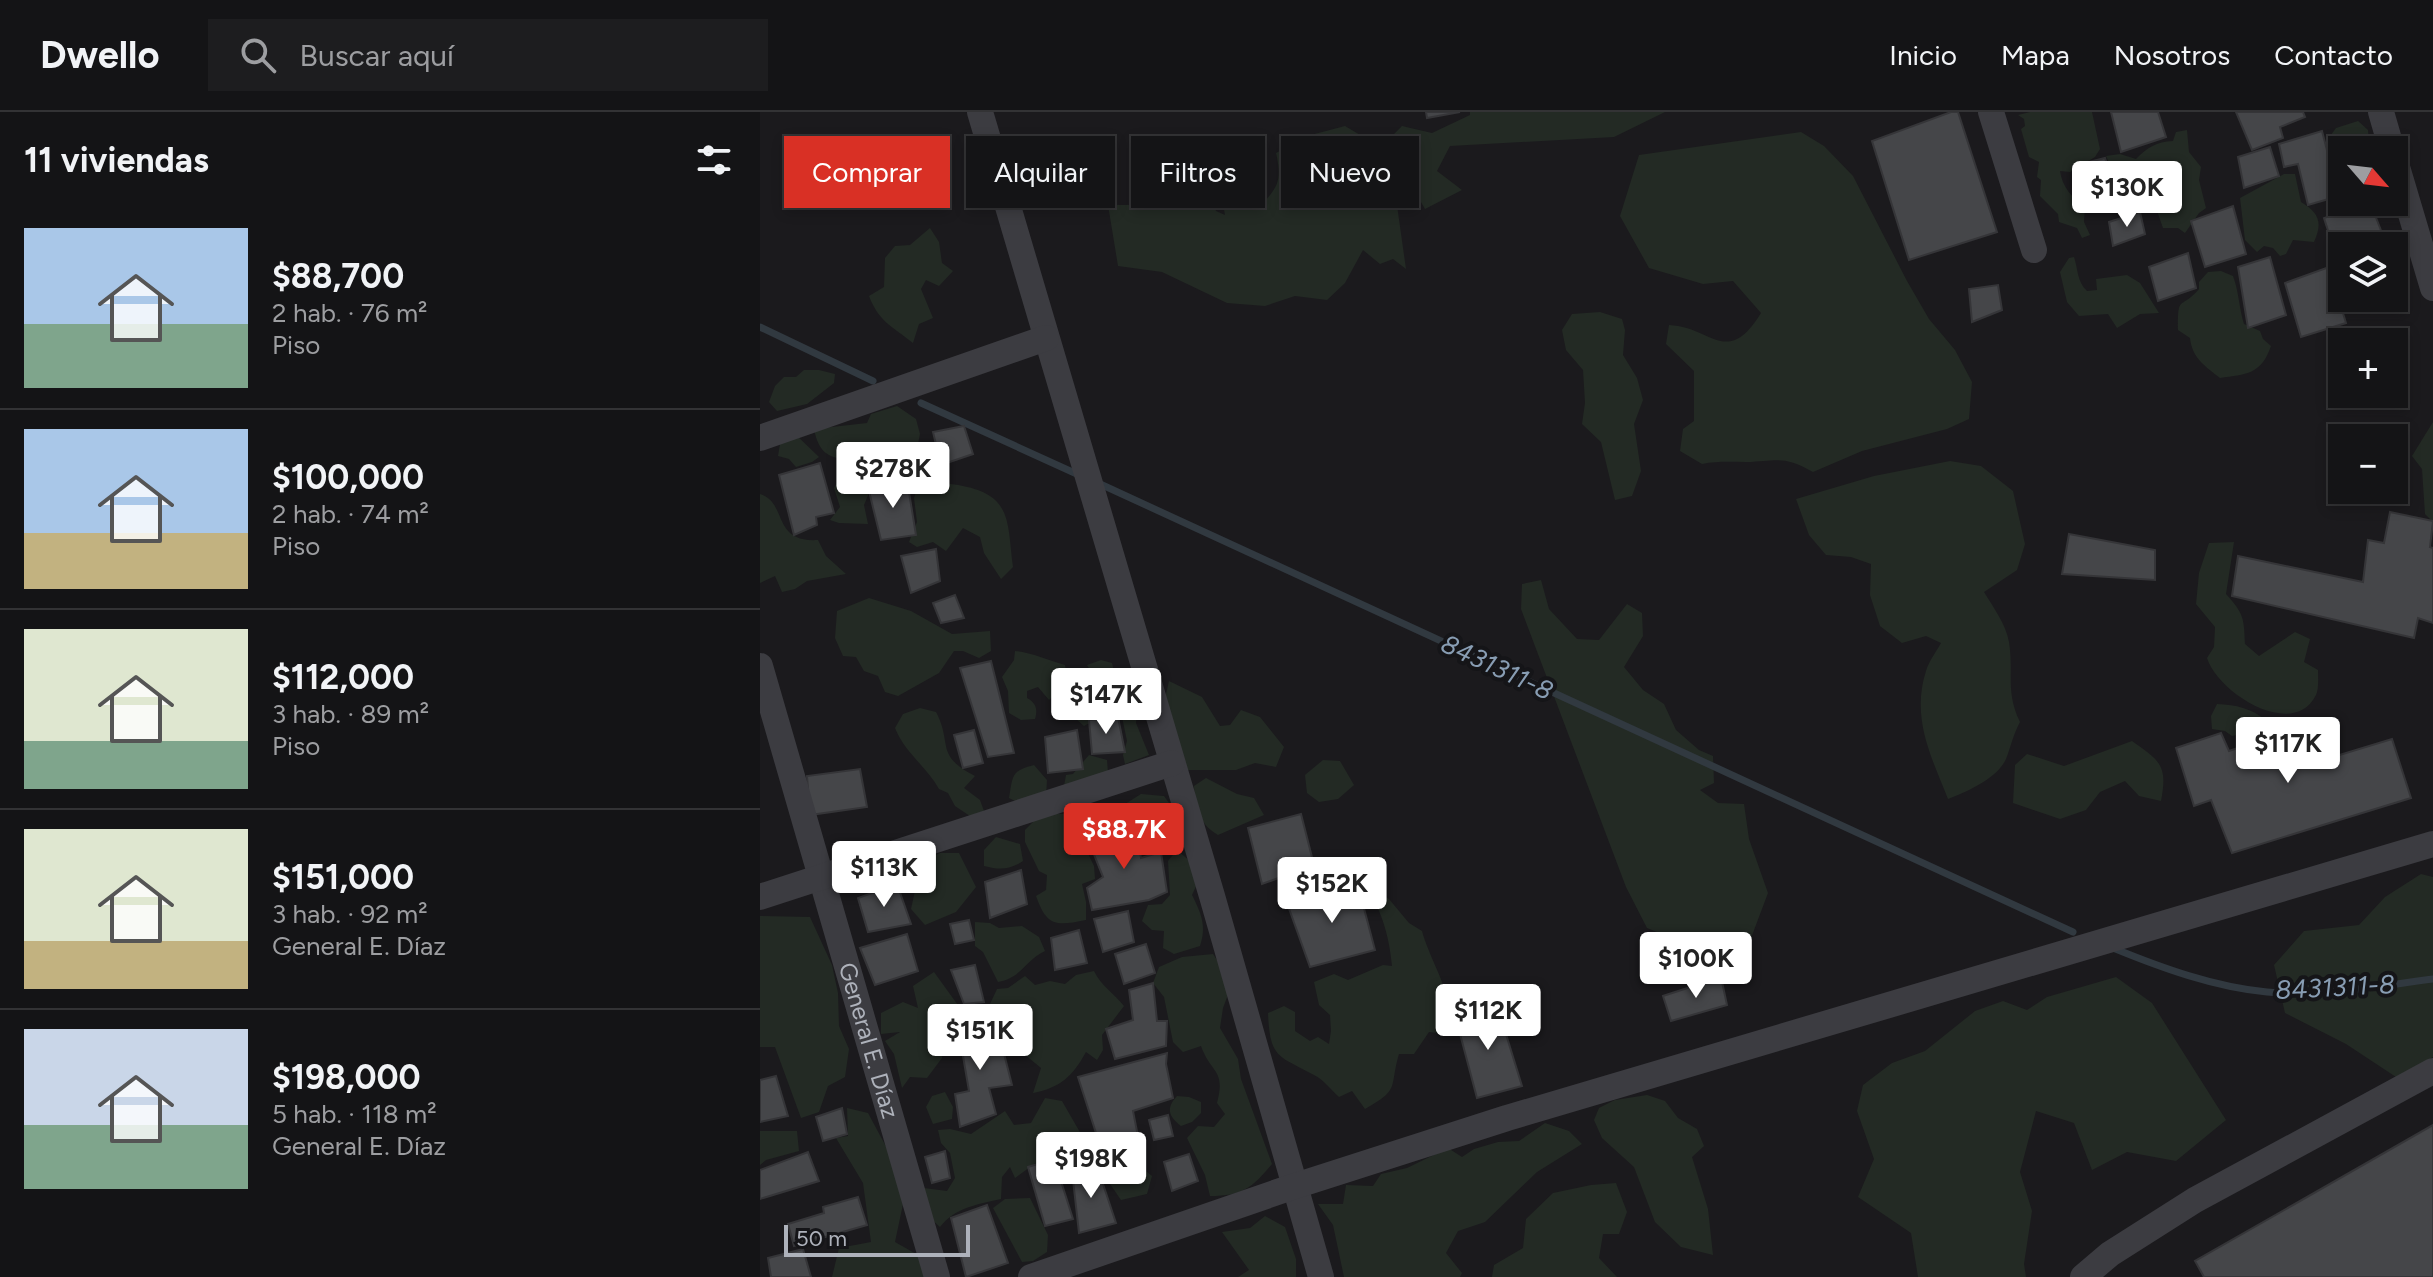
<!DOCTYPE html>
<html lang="es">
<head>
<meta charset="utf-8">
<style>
	:root { --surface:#141416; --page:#1d1d1f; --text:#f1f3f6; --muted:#9d9ea1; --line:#333335; --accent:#d93025 }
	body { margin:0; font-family:Figtree,sans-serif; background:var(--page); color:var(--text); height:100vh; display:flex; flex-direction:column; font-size:30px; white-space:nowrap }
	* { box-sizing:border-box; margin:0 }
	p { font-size:26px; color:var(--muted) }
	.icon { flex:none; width:44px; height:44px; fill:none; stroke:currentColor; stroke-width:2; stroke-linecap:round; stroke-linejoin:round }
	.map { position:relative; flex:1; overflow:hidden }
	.details { display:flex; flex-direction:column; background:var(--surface); width:760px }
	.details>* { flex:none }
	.guide { position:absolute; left:24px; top:24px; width:760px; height:72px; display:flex; gap:16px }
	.needle { width:52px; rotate:118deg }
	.fabs { position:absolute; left:1568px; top:24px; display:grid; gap:16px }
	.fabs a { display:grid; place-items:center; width:80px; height:80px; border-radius:0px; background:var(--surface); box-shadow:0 4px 12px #0003,0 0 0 2px var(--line); font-size:40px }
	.scale { position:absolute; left:24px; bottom:20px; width:186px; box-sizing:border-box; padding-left:8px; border:4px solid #aeb2bb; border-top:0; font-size:22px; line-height:28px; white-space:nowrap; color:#aeb2bb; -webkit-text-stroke:6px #151518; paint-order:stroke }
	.price { position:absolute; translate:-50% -68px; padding:0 18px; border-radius:8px; background:#fff; color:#222; font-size:26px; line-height:52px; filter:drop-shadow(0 2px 4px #0008) }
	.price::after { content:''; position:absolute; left:50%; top:48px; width:24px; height:18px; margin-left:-12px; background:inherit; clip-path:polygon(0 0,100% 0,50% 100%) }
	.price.on { background:var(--accent); color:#fff }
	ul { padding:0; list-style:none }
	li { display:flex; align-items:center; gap:24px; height:200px; padding:0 24px }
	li+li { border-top:2px solid var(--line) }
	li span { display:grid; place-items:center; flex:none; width:224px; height:160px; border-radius:0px; color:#555 }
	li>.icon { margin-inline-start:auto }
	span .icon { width:96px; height:96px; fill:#fffc; stroke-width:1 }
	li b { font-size:34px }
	h2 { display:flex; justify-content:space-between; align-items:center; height:96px; padding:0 24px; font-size:34px }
	.tag { padding:0 28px; border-radius:0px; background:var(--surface); box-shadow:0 4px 12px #0003,0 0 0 2px var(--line); font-size:28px; line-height:72px }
	.tag.on { background:var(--accent); color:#fff }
	header { display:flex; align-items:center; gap:48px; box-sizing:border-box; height:112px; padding:0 40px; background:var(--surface); border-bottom:2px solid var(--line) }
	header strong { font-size:38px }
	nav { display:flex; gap:44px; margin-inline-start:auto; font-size:28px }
	.search { width:560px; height:72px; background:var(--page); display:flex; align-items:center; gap:20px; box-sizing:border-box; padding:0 28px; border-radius:0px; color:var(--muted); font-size:30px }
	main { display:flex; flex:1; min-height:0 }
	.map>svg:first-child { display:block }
	.green { fill:#232a24 }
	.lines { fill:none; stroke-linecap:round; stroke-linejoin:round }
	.stream { stroke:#313940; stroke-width:7 }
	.building { fill:#454649; stroke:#353538; stroke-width:2 }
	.minor { stroke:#3c3c41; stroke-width:26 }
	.labels { text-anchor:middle; stroke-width:8; stroke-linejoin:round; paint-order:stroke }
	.street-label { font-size:24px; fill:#aeb2bb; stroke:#151518 }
	.water-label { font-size:26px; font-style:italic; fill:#889db3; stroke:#151518 }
</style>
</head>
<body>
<header>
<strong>Dwello</strong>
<div class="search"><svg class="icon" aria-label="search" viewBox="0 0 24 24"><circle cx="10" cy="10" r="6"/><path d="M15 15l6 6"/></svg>Buscar aquí</div>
<nav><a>Inicio</a><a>Mapa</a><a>Nosotros</a><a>Contacto</a></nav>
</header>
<main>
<section class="details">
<h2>11 viviendas<svg class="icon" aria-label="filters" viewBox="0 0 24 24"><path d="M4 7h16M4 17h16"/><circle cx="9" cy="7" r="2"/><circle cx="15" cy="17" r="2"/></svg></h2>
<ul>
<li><span style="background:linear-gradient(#a9c7e8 60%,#7fa58c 0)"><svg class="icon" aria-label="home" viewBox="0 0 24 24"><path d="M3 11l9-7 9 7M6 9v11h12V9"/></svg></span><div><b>$88,700</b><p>2 hab. · 76 m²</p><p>Piso</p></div></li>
<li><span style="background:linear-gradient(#a9c7e8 65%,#c2b280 0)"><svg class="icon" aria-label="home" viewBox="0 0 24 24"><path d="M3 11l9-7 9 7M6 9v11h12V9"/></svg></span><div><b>$100,000</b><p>2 hab. · 74 m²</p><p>Piso</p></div></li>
<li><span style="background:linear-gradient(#dfe7d0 70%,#7fa58c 0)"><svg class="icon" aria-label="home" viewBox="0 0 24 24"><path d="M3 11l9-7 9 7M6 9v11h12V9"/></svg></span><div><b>$112,000</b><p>3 hab. · 89 m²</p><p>Piso</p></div></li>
<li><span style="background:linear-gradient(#dfe7d0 70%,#c2b280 0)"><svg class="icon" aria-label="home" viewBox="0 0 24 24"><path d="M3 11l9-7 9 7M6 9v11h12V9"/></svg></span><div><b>$151,000</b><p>3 hab. · 92 m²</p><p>General E. Díaz</p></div></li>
<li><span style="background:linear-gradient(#c9d6e8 60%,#7fa58c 0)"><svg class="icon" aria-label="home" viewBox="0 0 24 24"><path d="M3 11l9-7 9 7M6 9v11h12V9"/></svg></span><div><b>$198,000</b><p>5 hab. · 118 m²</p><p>General E. Díaz</p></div></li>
</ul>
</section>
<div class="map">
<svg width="1673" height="1165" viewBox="0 0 1673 1165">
	<rect width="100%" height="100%" fill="#1b1a1d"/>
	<g class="green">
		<path d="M710 0H905L854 25 690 34 677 59 702 78 665 97 645 62 631 25 642 14 672 21 710 3Z"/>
		<path d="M1270 0H1332L1340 37 1335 45 1310 60 1300 59C1302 74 1312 87 1325 93L1324 110 1330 123 1322 126 1317 116 1299 110 1298 102 1280 84 1281 68 1277 65 1279 50 1269 45 1261 17 1265 14 1264 7 1258 3Z"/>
		<path d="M1598 9 1608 18 1609 31H1595L1594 38H1582V48L1576 47 1575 35 1568 27 1576 16Z"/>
		<path d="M585 14 612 30 635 79 646 157 633 147 620 152 603 138 585 171 567 188 535 184 505 194 467 191 402 160 358 154 348 93H383L389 75 410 76 421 70 447 73 456 99 465 103 460 75 467 65 491 79 499 94C519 76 522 67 516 41L547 24Z"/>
		<path d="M1427 18 1429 40 1441 55 1439 68 1446 96 1439 101 1425 121 1418 116H1403L1396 96 1398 92 1396 85H1382L1376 71H1369L1357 78V69L1346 44 1360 42 1376 47C1388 35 1396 30 1413 29L1416 20Z"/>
		<path d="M1041 20 1064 34 1093 64 1147 169 1169 207 1195 238 1212 270 1209 307 1187 317 1102 339 1053 360C1023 343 1018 349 986 350 970 350 957 349 942 352L920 339 923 317 934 309V259L906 232 909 213C952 215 967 256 1001 201L973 169 943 172 889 156 860 104 879 43Z"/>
		<path d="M1524 62H1535L1541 90C1559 101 1563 110 1554 130L1533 128 1526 142 1520 144 1513 136 1504 134 1497 140 1485 128 1480 86Z"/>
		<path d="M170 116 179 130 182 151 193 159 179 174 166 168 161 177 173 206 159 212 153 231C132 214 119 210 109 184L124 175 125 146 135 134 150 133Z"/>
		<path d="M1314 145C1318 157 1317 170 1327 179L1337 178 1336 167 1367 163 1380 171 1399 201 1380 202 1357 216 1348 202 1319 204 1307 190 1300 160 1309 146Z"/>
		<path d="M1461 159 1473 164C1479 180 1479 196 1484 212L1500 219 1503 227 1511 234C1501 263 1486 262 1460 266 1445 254 1432 246 1430 226L1418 218C1418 181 1420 199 1439 177V170L1448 160Z"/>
		<path d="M840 200 862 207 865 218 863 243 877 266 883 288 874 312 881 359 872 384 855 388 841 330 822 312 825 291 823 258 806 238 802 218 812 202Z"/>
		<path d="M44 258H59L75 262 74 271 47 292 17 299 9 290 15 274 24 265H36Z"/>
		<path d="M137 294 156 307 160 322 157 337 133 351 131 365 114 369 104 393 108 412 79 411 70 408 80 395 74 376 79 367H87L93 357 88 347C67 347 58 338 54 317L107 311 111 302Z"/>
		<path d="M1673 310V410L1665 402 1662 357 1652 344Z"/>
		<path d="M35 322 59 345 52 350 36 355 29 347 18 344 21 326Z"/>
		<path d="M1190 349 1221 354 1253 379 1265 432 1257 458 1224 480C1233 495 1246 512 1249 530 1254 562 1245 579 1260 610 1253 623 1251 634 1246 647 1237 667 1206 680 1188 687 1171 644 1151 606 1166 559 1169 549 1176 540 1181 531L1166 524 1142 531 1120 514 1110 483 1111 452 1091 445 1066 443 1049 423 1036 387 1114 364Z"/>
		<path d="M174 364C184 373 190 371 203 374 253 384 247 411 253 455L241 467 224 441 220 425 203 416 186 439 173 430 157 435 149 430 157 410 154 386 159 371Z"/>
		<path d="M0 382C28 390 11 431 58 428L66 444 86 462 47 469 35 477 22 480 15 464 0 471Z"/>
		<path d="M1474 430 1466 482C1484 502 1484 506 1485 532L1499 544 1535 520 1550 527 1544 550 1558 558C1558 566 1559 577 1556 583 1533 629 1457 580 1447 546L1454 535 1455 515 1436 492 1439 461 1449 431Z"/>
		<path d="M781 468 789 497 817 527 839 528 867 492 882 501 883 524 864 555 883 578 904 592 916 618 939 638 953 644 954 671 940 678 958 691 984 692 989 727 1008 781 979 858 938 854 904 823 887 816 866 775 761 497 762 472Z"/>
		<path d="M109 486 151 499 192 522 230 519 231 539 219 546 203 539H194L179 561 138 584 125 580 118 564 104 559 96 545 83 544 75 526 77 499Z"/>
		<path d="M255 539C273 541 287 548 305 553L308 570 289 588 278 575 267 579V586C276 591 278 597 275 607L261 608 249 601 248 579 242 565 254 548Z"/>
		<path d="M341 548 352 551 358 575 371 580 377 598 376 611 389 643 365 652 363 643 367 629 362 605 343 603 324 614 315 606 306 590 313 581H325L331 575 335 566 327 553Z"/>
		<path d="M409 569 442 585 460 614 470 613 481 598 500 605 524 635 516 655 495 651 476 658H426L403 595Z"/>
		<path d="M1457 592C1477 593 1490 596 1506 608L1501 618 1472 624 1465 619 1452 617 1451 604Z"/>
		<path d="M160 596 176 600C193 632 174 643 215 664L204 676 220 688 224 699 213 706 195 694 188 681 179 677C167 655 145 641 135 616L143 602Z"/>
		<path d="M1372 629C1400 649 1408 653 1401 689L1379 684 1365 669 1340 680 1326 698 1300 707 1253 691 1255 653 1267 642 1304 654Z"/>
		<path d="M329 643 347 648 348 661 304 674 306 663 313 662Z"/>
		<path d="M563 648 580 649 594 673 578 687 559 690 547 681 545 663Z"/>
		<path d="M274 653 287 668 286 685 259 691 249 686C253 663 251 659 274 653Z"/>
		<path d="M446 666 477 682 494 686 504 703 458 723C439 712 435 695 434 674Z"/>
		<path d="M381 682 404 684 419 705 417 721 400 730 389 716 382 720 361 714 338 720 335 710 339 698 362 694Z"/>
		<path d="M282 701 305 702 324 714 320 725 334 754 335 767 322 772 326 790V808C296 814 287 815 276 784L286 778 287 763 279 759 265 730V718Z"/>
		<path d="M236 725 260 732 263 749C249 758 240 758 224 754V738Z"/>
		<path d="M417 738 432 751 439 768 432 783C441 801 447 814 440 834L414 842 403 836 404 819 392 818 382 809 388 793 402 792 410 783 408 749Z"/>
		<path d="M180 741H199L216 775 196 800 165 813 151 797 155 779 134 762Z"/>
		<path d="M1661 762 1673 765V945L1636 965 1586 932 1525 901 1514 853 1544 819 1599 813 1625 785Z"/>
		<path d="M603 770 629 787 649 811 662 819C668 843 691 880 690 904 689 910 687 917 685 922L669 920 654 942H639C629 976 641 977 605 997L592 979 579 985C571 978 564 968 554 963 518 943 510 947 508 901L524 894 535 900V919L550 929 558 925 569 932 571 919 570 903 559 893 554 870 574 862 588 868 623 853 632 854C629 822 621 796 603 770Z"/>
		<path d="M0 804 50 805 72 853 78 881 79 914 89 937 85 965 68 974 59 1000 41 1006 15 935H0Z"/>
		<path d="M215 810 230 811 239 816 262 814 279 825 285 839C263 850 263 865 238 870L223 840 215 834Z"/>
		<path d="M453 842 463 857 469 880 463 896 460 916 478 947 481 967 512 1052C492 1076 482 1084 450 1084L445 1063 427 1026 438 1014 454 1015 465 1002 457 991C466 957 451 962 441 934L423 940 413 930 404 885 393 871 399 855 422 845Z"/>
		<path d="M334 859C341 874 354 881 364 894L342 923 343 938 337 948 326 940C313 964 300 976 273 981L281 956 258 937 248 910 234 906 230 892 237 877 248 876 265 864 275 873 290 869 305 872 316 863Z"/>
		<path d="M174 860 200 896 184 916 182 946 167 966 150 965 142 976 134 942 125 929 140 920 121 922V901L143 890 158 896 153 874Z"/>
		<path d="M1356 865 1392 891 1466 1008 1416 1049 1367 1040 1332 1058 1314 1011 1276 999 1260 1060 1272 1099 1264 1152 1266 1165H1158L1151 1121 1098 1085 1114 1047 1097 999 1103 973 1132 951 1165 939 1215 899 1243 889 1267 898 1287 885Z"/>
		<path d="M185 980 193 995 192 1007 173 1012 166 995 172 984Z"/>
		<path d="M887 983 905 989 918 1006 937 1017 944 1034 932 1045 948 1097 953 1143 921 1135 895 1110 874 1055 842 1026 834 1008 839 996 855 988Z"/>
		<path d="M417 984 429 985 441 990V1001L432 1010 421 1014C408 1004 406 996 417 984Z"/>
		<path d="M285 986 302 989 321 1022 307 1046C284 1039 272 1055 255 1066L250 1055 242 1065 241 1087C216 1093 196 1095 180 1115L169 1105 164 1076 187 1079 195 1066 190 1041 181 1031 178 1018 190 1017 211 1022 245 999 254 1013 271 1011Z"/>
		<path d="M87 996 108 1001 137 1055 143 1092 135 1130 158 1143 165 1165H72L79 1136 111 1130 103 1071 76 1026 88 1024Z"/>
		<path d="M785 1011 809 1019 822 1032 777 1060 725 1110 698 1119 686 1141 702 1161 700 1165H584L573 1113 558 1092H583L586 1073 613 1074 621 1062 647 1056 688 1036 702 1045 714 1037 738 1030 759 1029Z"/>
		<path d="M0 1019H37L39 1039 6 1048 0 1053Z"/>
		<path d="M366 1053 381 1055 392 1064 387 1082 361 1088 346 1066 357 1056Z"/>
		<path d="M856 1071 867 1100 859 1122H843L839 1146 857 1165H732L734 1153 763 1136 766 1107 793 1081 831 1073Z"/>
		<path d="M270 1086 288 1123 287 1140 273 1149 262 1150 233 1096 245 1087Z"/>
		<path d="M505 1104 525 1115 536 1147V1165H478L489 1158 462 1120 490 1116Z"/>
	</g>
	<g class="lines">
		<g class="stream">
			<path d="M0 215 113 269"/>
			<path d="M161 291 319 363"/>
			<path d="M338 371 1313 820"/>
			<path d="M1353 836C1402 856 1454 875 1507 880 1562 885 1618 874 1673 867"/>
		</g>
	</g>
	<g class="building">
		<path d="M666 0H700L667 6Z"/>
		<path d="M1191 0H1198L1237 120 1149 148 1112 29Z"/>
		<path d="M1351 0H1398L1406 25 1361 40Z"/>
		<path d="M1476 0H1543L1545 5 1520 15 1523 26 1492 38Z"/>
		<path d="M1562 19 1579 84 1548 93 1538 52 1524 55 1519 32Z"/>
		<path d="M1510 35 1519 64 1484 76 1478 45Z"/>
		<path d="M1345 46 1354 73 1321 86 1313 54Z"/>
		<path d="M1610 90 1627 134H1582L1581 159 1564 106Z"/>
		<path d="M1473 94 1486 142 1445 155 1431 109Z"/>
		<path d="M1380 100 1385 122 1353 134 1349 110Z"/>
		<path d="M1428 141 1436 176 1398 189 1389 155Z"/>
		<path d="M1510 145 1526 203 1488 216 1478 155Z"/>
		<path d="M1569 155 1586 211 1541 225 1525 171Z"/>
		<path d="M1238 173 1242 198 1212 210 1209 177Z"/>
		<path d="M204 314 213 342 181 353 173 320Z"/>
		<path d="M60 351 74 401 56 405 57 413 34 423 19 363Z"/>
		<path d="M147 368 156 423 121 428 108 375Z"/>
		<path d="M1630 400 1673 409 1670 435 1673 436V511L1658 506 1654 526 1472 484 1478 444 1603 470 1608 428 1624 431Z"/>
		<path d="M1309 422 1395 438V468L1302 462Z"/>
		<path d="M176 437 180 469 151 481 141 444Z"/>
		<path d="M195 483 204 506 181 511 173 491Z"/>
		<path d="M231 549 254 641 228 645 200 556Z"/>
		<path d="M358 605 365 640 332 642 329 608Z"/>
		<path d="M214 618 223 651 203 656 194 623Z"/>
		<path d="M317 618 323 657 288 661 285 625Z"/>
		<path d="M1528 619 1537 639 1568 626 1573 645 1632 627 1651 686 1472 741 1451 688 1434 694 1416 636 1461 621 1469 639Z"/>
		<path d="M100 657 107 695 50 703 47 664Z"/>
		<path d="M541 702 554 753 502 772 488 716Z"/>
		<path d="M375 716 381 746 401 740 407 780 389 788 332 798 327 776 343 765 327 725Z"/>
		<path d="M261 758 267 792 230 806 225 770Z"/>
		<path d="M597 770 615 838 550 855 527 791Z"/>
		<path d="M137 772 151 812 108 820 98 786Z"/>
		<path d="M368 799 374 830 343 840 334 807Z"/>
		<path d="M209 808 214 828 195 832 190 812Z"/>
		<path d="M319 818 327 851 295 858 291 826Z"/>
		<path d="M147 822 158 859 115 873 100 836Z"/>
		<path d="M386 832 395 861 364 872 355 842Z"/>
		<path d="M215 853 224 890 204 892 191 858Z"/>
		<path d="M961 865 967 893 911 909 903 884Z"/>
		<path d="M393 871 397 909H407L406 934 355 947 346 917 373 908 369 878Z"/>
		<path d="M737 893 762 974 717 986 695 903Z"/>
		<path d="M213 903 224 927 239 922 252 973 229 976 236 1002 200 1015 195 982 209 979 197 909Z"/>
		<path d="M407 941 406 952 413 986 373 999 382 1045 346 1052 318 965Z"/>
		<path d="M16 964 28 1004 0 1010V968Z"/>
		<path d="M82 996 87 1022 63 1029 56 1005Z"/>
		<path d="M408 1003 413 1024 394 1028 389 1008Z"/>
		<path d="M1673 1013V1165H1444L1435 1149Z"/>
		<path d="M185 1039 190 1066 172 1071 165 1045Z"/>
		<path d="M48 1040 59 1069 0 1087V1058Z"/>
		<path d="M429 1042 438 1069 412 1079 404 1050Z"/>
		<path d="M294 1047 313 1107 285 1114 268 1055Z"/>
		<path d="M336 1051 356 1111 319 1121 312 1059Z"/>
		<path d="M98 1085 107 1113 34 1134 28 1112 64 1101 63 1095Z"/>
		<path d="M227 1093 248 1151 206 1165 191 1106Z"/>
		<path d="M43 1137 51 1165H11L8 1146Z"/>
	</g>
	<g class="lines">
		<g class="minor">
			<path d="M220 0 452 784 561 1165"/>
			<path d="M1231 0 1274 138"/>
			<path d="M1621 0 1632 38"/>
			<path d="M1634 45 1673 176"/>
			<path d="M0 326 286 226"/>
			<path id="s1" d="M0 554 177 1165"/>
			<path d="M0 785 412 651"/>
			<path d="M271 1165 535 1074 747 1006 1673 732"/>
			<path d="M1323 1165 1350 1142 1435 1088 1673 959"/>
		</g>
	</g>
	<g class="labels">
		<g class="street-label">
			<text dy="8" stroke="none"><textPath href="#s1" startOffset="390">General E. Díaz</textPath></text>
		</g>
		<g class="water-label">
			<text transform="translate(737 555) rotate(25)" y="9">8431311-8</text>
			<text transform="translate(1575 875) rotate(-3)" y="9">8431311-8</text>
		</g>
	</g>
</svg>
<div class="fabs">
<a><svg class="needle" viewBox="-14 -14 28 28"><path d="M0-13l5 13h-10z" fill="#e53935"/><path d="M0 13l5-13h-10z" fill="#9d9ea1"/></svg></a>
<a><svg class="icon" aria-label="layers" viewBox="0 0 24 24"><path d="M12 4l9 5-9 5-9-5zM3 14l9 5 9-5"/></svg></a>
<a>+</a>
<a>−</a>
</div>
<div class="scale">50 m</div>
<b class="price" style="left:1367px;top:117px">$130K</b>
<b class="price" style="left:133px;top:398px">$278K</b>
<b class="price" style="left:346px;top:624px">$147K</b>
<b class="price" style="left:1528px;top:673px">$117K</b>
<b class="price on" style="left:364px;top:759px">$88.7K</b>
<b class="price" style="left:124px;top:797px">$113K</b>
<b class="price" style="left:572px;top:813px">$152K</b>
<b class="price" style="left:936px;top:888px">$100K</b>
<b class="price" style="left:728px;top:940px">$112K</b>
<b class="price" style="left:220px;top:960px">$151K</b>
<b class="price" style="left:331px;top:1088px">$198K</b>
<div class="guide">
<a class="tag on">Comprar</a>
<a class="tag">Alquilar</a>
<a class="tag">Filtros</a>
<a class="tag">Nuevo</a>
</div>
</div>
</main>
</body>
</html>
